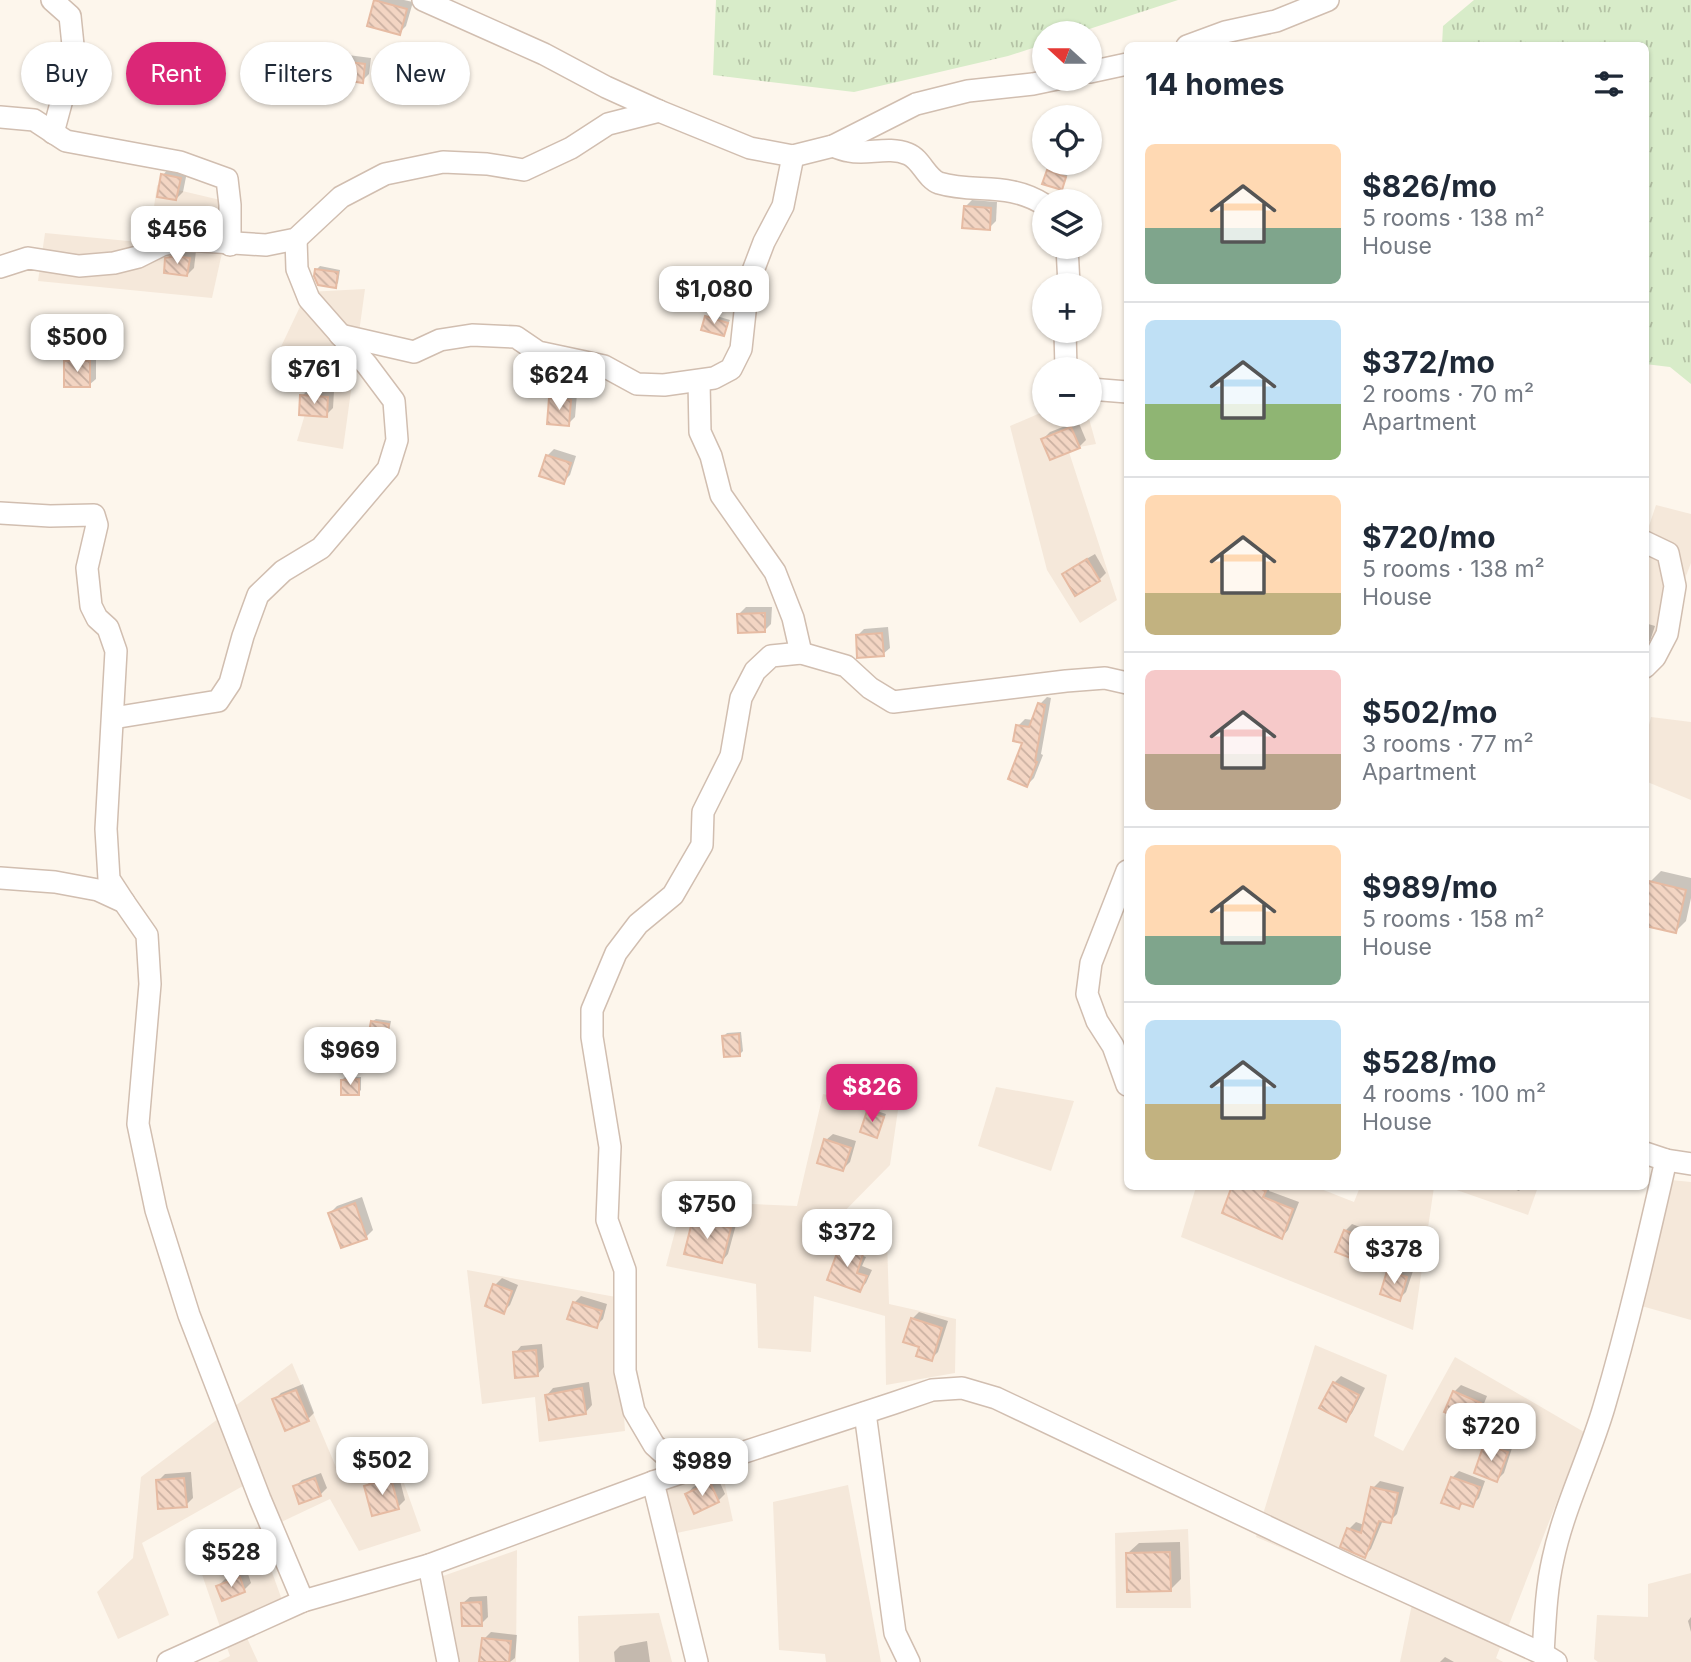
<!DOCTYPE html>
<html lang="en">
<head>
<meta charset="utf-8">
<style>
	:root { --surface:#fff; --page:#f6f6f7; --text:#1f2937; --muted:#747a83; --line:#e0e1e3; --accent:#db2777 }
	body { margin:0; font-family:Inter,sans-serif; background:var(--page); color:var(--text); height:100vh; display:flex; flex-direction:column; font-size:26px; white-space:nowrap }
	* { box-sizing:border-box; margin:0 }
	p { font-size:23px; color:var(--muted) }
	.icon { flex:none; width:38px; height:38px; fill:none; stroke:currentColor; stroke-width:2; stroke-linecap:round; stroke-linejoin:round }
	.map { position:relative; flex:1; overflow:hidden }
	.side { position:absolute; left:1124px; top:42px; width:525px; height:1148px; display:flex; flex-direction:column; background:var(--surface); border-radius:10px; box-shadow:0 2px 5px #0004 }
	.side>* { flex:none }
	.hud { position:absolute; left:21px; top:42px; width:665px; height:63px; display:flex; gap:14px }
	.needle { width:46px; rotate:291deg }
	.tools { position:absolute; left:1032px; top:21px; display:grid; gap:14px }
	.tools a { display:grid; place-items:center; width:70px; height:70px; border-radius:50%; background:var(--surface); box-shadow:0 2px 5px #0004; font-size:35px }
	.price { position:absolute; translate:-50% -60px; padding:0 16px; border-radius:14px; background:#fff; color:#222; font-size:23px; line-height:46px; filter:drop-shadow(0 2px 4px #0008) }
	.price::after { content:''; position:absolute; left:50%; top:42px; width:21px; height:16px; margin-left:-10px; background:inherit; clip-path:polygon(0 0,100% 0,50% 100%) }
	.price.current { background:var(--accent); color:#fff }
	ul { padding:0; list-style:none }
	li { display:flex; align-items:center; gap:21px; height:175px; padding:0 21px }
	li+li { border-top:2px solid var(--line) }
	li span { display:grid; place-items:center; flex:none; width:196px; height:140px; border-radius:10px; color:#555 }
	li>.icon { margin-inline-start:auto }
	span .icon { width:84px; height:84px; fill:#fffc; stroke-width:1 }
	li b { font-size:30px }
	h2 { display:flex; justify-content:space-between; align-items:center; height:84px; padding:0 21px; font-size:30px }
	.pill { padding:0 24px; border-radius:32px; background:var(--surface); box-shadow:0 2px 5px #0004; font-size:24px; line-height:63px }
	.pill.current { background:var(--accent); color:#fff }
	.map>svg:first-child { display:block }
	.residential { fill:#f5e8da }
	.grass { fill:url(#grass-tufts) }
	.shadow { fill:#0003 }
	.building { fill:url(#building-back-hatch); stroke:#e6bba3; stroke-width:2 }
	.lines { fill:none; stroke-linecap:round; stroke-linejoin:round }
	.minor-casing { stroke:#d1beb0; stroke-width:24 }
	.minor { stroke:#fff; stroke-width:21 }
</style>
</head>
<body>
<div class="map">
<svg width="1691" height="1662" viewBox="0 0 1691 1662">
	<defs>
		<pattern id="grass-tufts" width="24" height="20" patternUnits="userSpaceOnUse" patternTransform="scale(1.75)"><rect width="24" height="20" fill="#d8ecc9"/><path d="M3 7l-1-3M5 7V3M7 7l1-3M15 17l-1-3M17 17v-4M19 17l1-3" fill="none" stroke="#b4c2a5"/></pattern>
		<pattern id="building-back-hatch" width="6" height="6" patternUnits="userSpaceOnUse" patternTransform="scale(1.75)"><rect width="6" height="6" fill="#f3d5c3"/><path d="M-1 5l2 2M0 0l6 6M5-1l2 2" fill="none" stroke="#cab0a1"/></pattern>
	</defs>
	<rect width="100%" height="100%" fill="#fdf6ec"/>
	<g class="residential">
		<path d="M157 185 233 203 212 298 38 281 45 233 149 243Z"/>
		<path d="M365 289 343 449 297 441 320 364 278 353 307 292Z"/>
		<path d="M1045 411V415H1088L1096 444 1068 449 1117 600 1080 623 1047 570 1010 426Z"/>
		<path d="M1656 505 1691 514V563L1649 671 1645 669V538Z"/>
		<path d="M1651 717 1691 722V800L1645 781V741Z"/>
		<path d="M996 1087 1074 1101 1051 1171 978 1146Z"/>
		<path d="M823 1094 898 1110 890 1165 828 1228 887 1240 889 1304 956 1319 955 1373 886 1385 885 1316 814 1296 811 1352 758 1348 756 1284 666 1266 683 1201 797 1206Z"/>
		<path d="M1671 1180 1691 1182V1320L1638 1305Z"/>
		<path d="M1196 1187H1316L1354 1202 1360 1187H1434L1413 1330 1181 1237Z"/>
		<path d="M1448 1187H1538L1528 1215Z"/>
		<path d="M467 1270 616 1297 625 1431 539 1442 535 1397 482 1404Z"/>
		<path d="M1315 1345 1387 1375 1374 1436 1403 1451 1455 1357 1584 1432 1496 1658 1503 1662H1400L1412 1604 1256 1537Z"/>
		<path d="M292 1363 341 1479 394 1455 421 1531 359 1551 330 1499 258 1533 287 1614 242 1627 258 1662H218L230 1656 196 1557 264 1524 250 1482 142 1543 169 1615 118 1639 97 1592 133 1558 141 1477Z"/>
		<path d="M722 1471 733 1521 672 1534 666 1486Z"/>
		<path d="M848 1485 881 1662H826L825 1654 779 1650 773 1502Z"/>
		<path d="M1188 1529 1191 1608H1116L1115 1533Z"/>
		<path d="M517 1550 516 1662H452L443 1576Z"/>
		<path d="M1691 1573V1662H1598L1594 1659 1597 1615 1648 1617V1584Z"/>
		<path d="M659 1613 672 1662H579L578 1616Z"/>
	</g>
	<g class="grass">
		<path d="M716 0H1178L1077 33H1045V44L1008 56 854 92 713 75Z"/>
		<path d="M1474 0H1691V384L1670 367 1645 364V46L1442 45 1443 26Z"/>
	</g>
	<g class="shadow">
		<path d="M377 0H404L413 2 406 26 399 33Z"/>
		<path d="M348 55 371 58 369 74 362 81 341 62Z"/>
		<path d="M169 168 187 172 183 192 176 199 163 175Z"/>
		<path d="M1051 168 1068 174 1061 188 1049 171Z"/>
		<path d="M972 200 997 202 996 221 989 228 965 207Z"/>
		<path d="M184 249 196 251 194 268 187 275 167 259 174 252Z"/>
		<path d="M320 266 340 270 338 283 335 286 317 269Z"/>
		<path d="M710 314 730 320 723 334 707 317Z"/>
		<path d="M73 355H96V379L89 385 66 361Z"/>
		<path d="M309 389 334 391 333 408 326 415 302 396Z"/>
		<path d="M558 392 577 394 575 417 568 424 551 399Z"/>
		<path d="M1078 421 1086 440 1079 447 1043 439 1050 432Z"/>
		<path d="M554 449 576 456 570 475 563 482 547 456Z"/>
		<path d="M1095 554 1106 573 1099 580 1065 574 1071 568Z"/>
		<path d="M746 607H772L771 624 764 631 739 614Z"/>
		<path d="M1645 623 1655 626 1650 641 1645 646Z"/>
		<path d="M888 627 890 648 883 654 857 636 864 629Z"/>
		<path d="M1047 697 1051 698 1041 754 1043 755 1034 778 1027 785 1025 741 1018 726 1025 719 1033 720 1040 704Z"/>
		<path d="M1661 871 1691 878V898L1686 921 1675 932 1645 925V894L1650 882Z"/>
		<path d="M376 1019 391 1021 388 1037 385 1040 373 1021Z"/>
		<path d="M741 1032 743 1051 740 1054 724 1036 727 1033Z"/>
		<path d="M345 1077H361V1090L358 1093 342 1080Z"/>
		<path d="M871 1109 886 1114 877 1136 869 1112Z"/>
		<path d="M833 1134 856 1141 850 1162 843 1169 826 1140Z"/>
		<path d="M1234 1186H1271L1269 1191 1299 1202 1288 1230 1282 1237Z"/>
		<path d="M1506 1186H1523L1519 1191Z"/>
		<path d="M362 1197 373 1230 366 1237 342 1246 330 1213 337 1206Z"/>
		<path d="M702 1212 737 1221 728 1254 722 1261 695 1219Z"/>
		<path d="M1352 1224 1375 1233 1368 1253 1361 1260 1345 1231Z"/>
		<path d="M848 1239 869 1247 867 1253 843 1244Z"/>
		<path d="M842 1245V1248L866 1257 862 1266 872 1270 866 1283 859 1290 841 1246Z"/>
		<path d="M1396 1265 1413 1271 1406 1292 1399 1299 1389 1272Z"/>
		<path d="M502 1278 518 1285 510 1305 503 1312 495 1285Z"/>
		<path d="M581 1296 607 1304 603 1319 596 1326 574 1303Z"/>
		<path d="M919 1312 948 1321 938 1352 931 1359 921 1346 912 1319Z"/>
		<path d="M542 1344 544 1367 538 1374 515 1353 521 1346Z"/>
		<path d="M1341 1376 1365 1388 1352 1413 1346 1420 1334 1383Z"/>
		<path d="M589 1382 592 1405 586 1412 547 1395 553 1388Z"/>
		<path d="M303 1384 314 1413 308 1419 274 1400 281 1393Z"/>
		<path d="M1461 1385 1487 1396 1479 1416 1472 1422 1454 1392Z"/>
		<path d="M1492 1438 1513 1445 1504 1473 1497 1480 1485 1445Z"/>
		<path d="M1459 1471 1485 1481 1479 1498 1472 1505 1464 1502 1459 1507 1452 1478Z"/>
		<path d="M191 1472 193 1498 186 1505 158 1481 165 1474Z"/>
		<path d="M321 1473 327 1488 320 1495 295 1487 302 1480Z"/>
		<path d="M398 1473 405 1500 398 1507 366 1486 373 1479Z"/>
		<path d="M717 1476 725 1494 718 1501 687 1494 693 1487Z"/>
		<path d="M1380 1481 1404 1487 1397 1514 1390 1521 1383 1520 1371 1549 1364 1556 1349 1529 1356 1522 1364 1525 1373 1488Z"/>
		<path d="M1180 1542 1181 1579 1170 1590 1128 1553 1139 1543Z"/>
		<path d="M247 1571 251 1583 244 1590 223 1599 218 1586 225 1579Z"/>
		<path d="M487 1596 488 1617 481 1624 463 1603 470 1597Z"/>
		<path d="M1691 1617V1632L1688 1621Z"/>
		<path d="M491 1632 517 1635 515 1658 510 1662H481L484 1639Z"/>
		<path d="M647 1641 650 1662H615L614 1652 620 1646Z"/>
		<path d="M1445 1657 1454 1662H1440Z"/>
	</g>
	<g class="building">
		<path d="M374 0 407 9 400 35 367 26Z"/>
		<path d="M340 61 365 64 363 83 337 79Z"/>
		<path d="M1047 170 1066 177 1062 190 1042 184Z"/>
		<path d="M161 174 181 178 176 200 157 197Z"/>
		<path d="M964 206 991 208 990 230 962 228Z"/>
		<path d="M176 256 190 258 187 276 164 273 165 258Z"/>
		<path d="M315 269 338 272 336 288 318 285 314 276Z"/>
		<path d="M705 316 728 323 724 336 701 330Z"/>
		<rect x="64" y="361" width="26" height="26"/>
		<path d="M300 395 328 397 327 417 299 415Z"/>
		<path d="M549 398 571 400 569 426 547 424Z"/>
		<path d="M1071 427 1080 448 1050 460 1041 439Z"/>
		<path d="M546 455 571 463 564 484 539 476Z"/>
		<path d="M1087 559 1100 581 1075 596 1062 574Z"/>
		<path d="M765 613V632L738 633 737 614Z"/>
		<path d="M882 633 884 656 857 658 856 635Z"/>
		<path d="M1038 703 1045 705 1035 761 1037 762 1027 787 1008 779 1022 743 1013 741 1016 725 1029 727Z"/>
		<path d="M1649 881 1686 890 1676 933 1645 926V896Z"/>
		<path d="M371 1021 389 1024 386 1041 368 1038Z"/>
		<path d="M739 1034 740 1056 724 1057 722 1036Z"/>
		<path d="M359 1079V1095H341V1080Z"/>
		<path d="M867 1111 884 1117 877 1138 860 1132Z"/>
		<path d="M824 1139 851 1148 843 1171 817 1163Z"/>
		<path d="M1232 1186H1255L1266 1191 1263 1197 1293 1209 1282 1239 1222 1213Z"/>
		<path d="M355 1203 367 1239 341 1248 328 1213Z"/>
		<path d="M693 1218 731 1228 722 1263 684 1254Z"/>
		<path d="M1344 1230 1370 1240 1361 1262 1335 1252Z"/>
		<path d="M840 1245 863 1254 857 1273 867 1276 860 1292 827 1280Z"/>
		<path d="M1387 1271 1407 1277 1400 1301 1380 1294Z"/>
		<path d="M493 1284 512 1291 504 1314 485 1306Z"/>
		<path d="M573 1302 602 1311 597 1328 567 1319Z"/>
		<path d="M911 1318 942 1328 932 1361 916 1356 919 1347 903 1342Z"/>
		<path d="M536 1350 538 1376 515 1378 513 1352Z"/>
		<path d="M1333 1382 1359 1395 1346 1422 1319 1408Z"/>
		<path d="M582 1388 586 1414 549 1420 545 1395Z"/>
		<path d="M296 1390 309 1421 285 1431 272 1399Z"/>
		<path d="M1453 1391 1481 1403 1472 1424 1444 1412Z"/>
		<path d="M1484 1444 1508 1452 1497 1482 1474 1473Z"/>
		<path d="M1451 1477 1480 1487 1473 1507 1461 1503 1459 1509 1441 1503Z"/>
		<path d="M184 1478 187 1507 158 1509 156 1480Z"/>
		<path d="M315 1478 321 1496 299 1504 293 1486Z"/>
		<path d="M391 1478 399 1509 372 1516 364 1486Z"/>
		<path d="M710 1482 719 1502 694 1514 685 1494Z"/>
		<path d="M1371 1487 1398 1493 1391 1523 1379 1521 1365 1558 1340 1547 1347 1528 1361 1533Z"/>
		<path d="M1170 1552 1171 1591 1127 1592 1126 1553Z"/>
		<path d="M240 1577 245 1592 222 1601 216 1586Z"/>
		<path d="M481 1602 482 1626H462L461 1603Z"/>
		<path d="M482 1638 511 1641 509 1662H479Z"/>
	</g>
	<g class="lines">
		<defs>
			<g id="minor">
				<path d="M52 0 70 16 74 55 53 133"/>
				<path d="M423 0 544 54 606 87 659 111 750 148 793 156 833 146 916 104 968 91 1033 84 1057 79"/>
				<path d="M1187 46 1225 32 1276 21 1328 0"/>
				<path d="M1090 72 1127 64"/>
				<path d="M0 117 34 120 66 141 180 162 227 179 230 205V245"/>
				<path d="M833 146C838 148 843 150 849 151 868 155 888 146 908 154 921 159 926 178 939 183 975 194 1008 181 1045 205"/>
				<path d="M1067 247 1069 285"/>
				<path d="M0 267 28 258 79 266 114 263 138 257 162 245 186 240 266 245 296 239 341 197 385 174 443 162 487 164 524 170 571 148 608 124 659 111"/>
				<path d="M1065 331 1066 369"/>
				<path d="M340 335 414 352 440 340 472 335 516 337 538 352 604 366 637 384 664 385 714 378 731 369 741 349 748 284 764 242 783 206 793 156"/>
				<path d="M699 381 700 432 711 456 721 495 775 572 793 618 801 653"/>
				<path d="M1090 389 1127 392"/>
				<path d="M0 513 50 516 94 515 97 525 87 568 91 606 97 618 108 628 116 651 106 829 109 879 124 902"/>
				<path d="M1645 542 1668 553 1675 586 1667 634 1655 657 1645 667"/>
				<path d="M113 718 218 701 230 683 243 636 258 595 283 571 321 548 388 469 397 440 394 401 367 365 309 299 297 269 296 239"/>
				<path d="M1127 871 1091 963 1087 994 1097 1021 1113 1046 1127 1085"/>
				<path d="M0 878 55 882 98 890 124 902 147 935 150 984 138 1124 156 1210 189 1315 260 1499 303 1601"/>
				<path d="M1645 1153 1666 1160 1691 1164"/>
				<path d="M865 1413 895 1633 909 1662"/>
				<path d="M684 1472 654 1445 634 1411 625 1371V1270L607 1220 610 1147 592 1037V1010L616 953 638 924 673 895 702 845 703 812 731 756 741 698 755 671 771 656 801 653 846 666 870 688 893 702 1066 681 1105 678 1127 683"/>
				<path d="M653 1482 697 1662"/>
				<path d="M429 1565 448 1662"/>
				<path d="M1543 1654C1545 1622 1546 1590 1553 1559 1564 1507 1589 1458 1604 1407 1628 1326 1647 1243 1666 1160"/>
				<path d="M168 1662 303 1601 429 1565 653 1482 894 1403 932 1390 962 1388 996 1398 1350 1566 1543 1654 1556 1662"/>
			</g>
		</defs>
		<use href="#minor" class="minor-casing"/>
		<use href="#minor" class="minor"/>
	</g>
</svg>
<div class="tools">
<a><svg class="needle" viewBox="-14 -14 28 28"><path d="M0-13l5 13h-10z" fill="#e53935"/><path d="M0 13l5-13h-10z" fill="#747a83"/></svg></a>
<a><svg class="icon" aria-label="locate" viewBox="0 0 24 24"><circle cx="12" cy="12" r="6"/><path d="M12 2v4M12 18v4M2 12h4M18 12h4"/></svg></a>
<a><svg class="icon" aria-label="layers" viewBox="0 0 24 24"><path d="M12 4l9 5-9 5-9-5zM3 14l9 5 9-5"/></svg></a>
<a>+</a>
<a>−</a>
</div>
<b class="price" style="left:177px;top:266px">$456</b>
<b class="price" style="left:714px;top:326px">$1,080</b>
<b class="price" style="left:77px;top:374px">$500</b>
<b class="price" style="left:314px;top:406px">$761</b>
<b class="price" style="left:559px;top:412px">$624</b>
<b class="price" style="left:350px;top:1087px">$969</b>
<b class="price current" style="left:872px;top:1124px">$826</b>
<b class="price" style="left:707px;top:1241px">$750</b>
<b class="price" style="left:847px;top:1269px">$372</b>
<b class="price" style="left:1394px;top:1286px">$378</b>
<b class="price" style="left:1491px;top:1463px">$720</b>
<b class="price" style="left:382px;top:1497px">$502</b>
<b class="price" style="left:702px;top:1498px">$989</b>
<b class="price" style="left:231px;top:1589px">$528</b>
<div class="hud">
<a class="pill">Buy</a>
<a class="pill current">Rent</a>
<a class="pill">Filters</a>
<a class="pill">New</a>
</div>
<section class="side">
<h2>14 homes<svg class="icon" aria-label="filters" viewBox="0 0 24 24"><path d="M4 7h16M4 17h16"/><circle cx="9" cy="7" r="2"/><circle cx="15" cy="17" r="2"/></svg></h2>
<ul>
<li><span style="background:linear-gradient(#ffd9b3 60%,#7fa58c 0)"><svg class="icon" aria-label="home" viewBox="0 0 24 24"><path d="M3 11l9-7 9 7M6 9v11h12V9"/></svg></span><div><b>$826/mo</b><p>5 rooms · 138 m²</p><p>House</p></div></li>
<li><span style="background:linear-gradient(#bfe0f5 60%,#8fb573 0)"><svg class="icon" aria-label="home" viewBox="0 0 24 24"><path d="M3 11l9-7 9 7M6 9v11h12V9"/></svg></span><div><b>$372/mo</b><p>2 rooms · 70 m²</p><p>Apartment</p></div></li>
<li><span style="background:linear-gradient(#ffd9b3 70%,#c2b280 0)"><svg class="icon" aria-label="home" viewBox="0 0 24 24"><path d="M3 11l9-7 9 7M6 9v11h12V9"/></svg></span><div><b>$720/mo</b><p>5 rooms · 138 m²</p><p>House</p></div></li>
<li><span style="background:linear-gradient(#f6c9c9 60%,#b9a48a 0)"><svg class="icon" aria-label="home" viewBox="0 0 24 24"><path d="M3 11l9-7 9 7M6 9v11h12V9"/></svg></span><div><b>$502/mo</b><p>3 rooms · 77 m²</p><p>Apartment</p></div></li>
<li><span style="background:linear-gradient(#ffd9b3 65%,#7fa58c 0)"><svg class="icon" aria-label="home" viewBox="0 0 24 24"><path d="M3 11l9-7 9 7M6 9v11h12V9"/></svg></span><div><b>$989/mo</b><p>5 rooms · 158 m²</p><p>House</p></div></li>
<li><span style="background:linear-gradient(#bfe0f5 60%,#c2b280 0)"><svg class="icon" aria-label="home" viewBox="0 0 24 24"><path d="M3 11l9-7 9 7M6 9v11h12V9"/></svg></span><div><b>$528/mo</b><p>4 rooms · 100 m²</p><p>House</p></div></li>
</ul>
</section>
</div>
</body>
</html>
